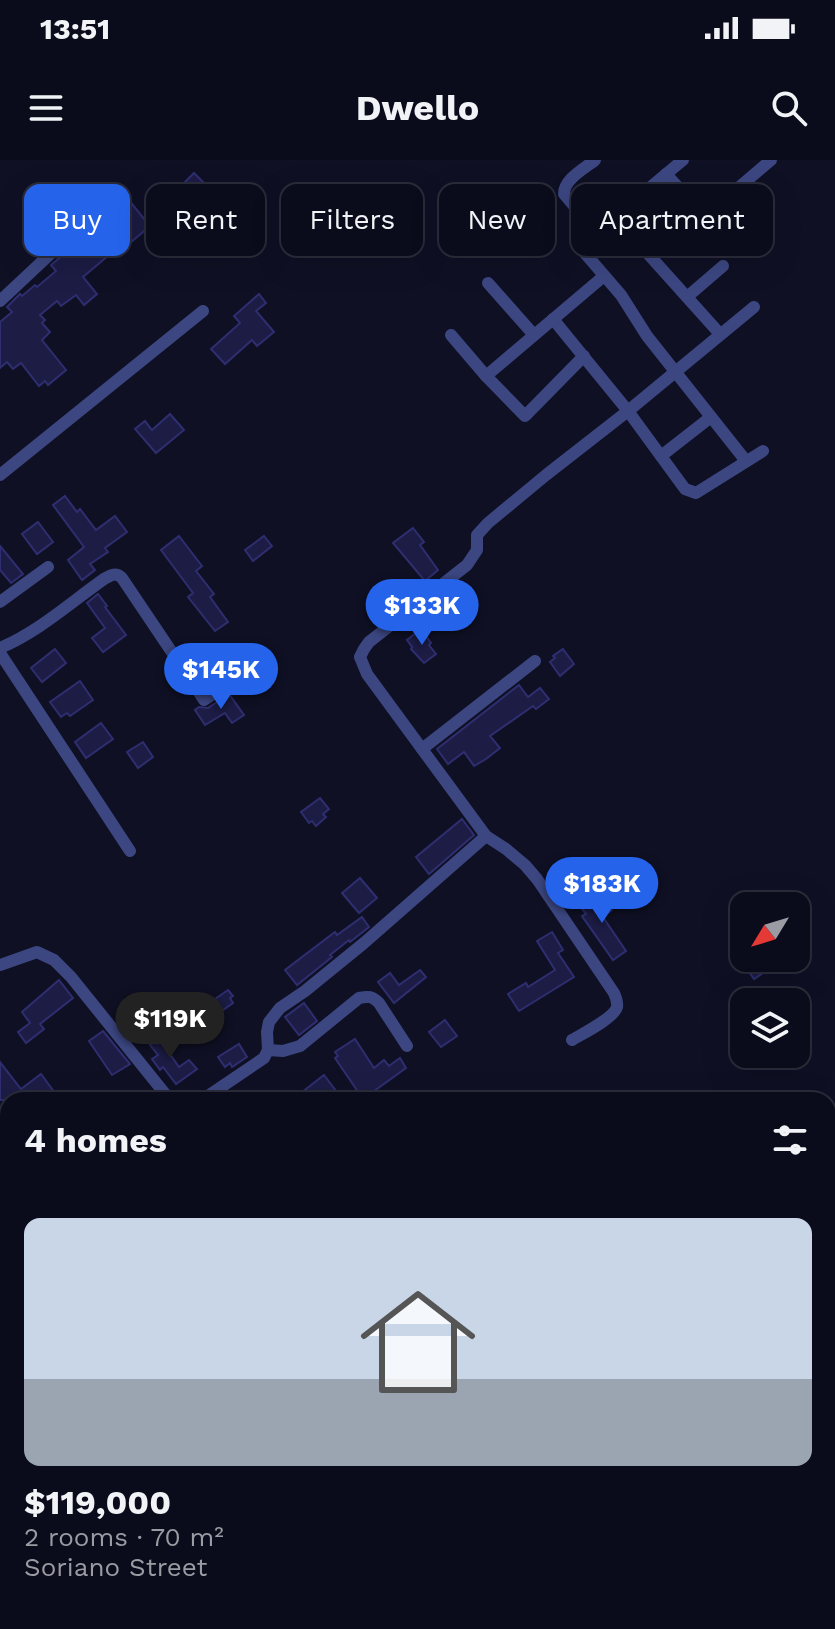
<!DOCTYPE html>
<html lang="en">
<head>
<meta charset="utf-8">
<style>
	:root { --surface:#0b0c1b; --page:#191a28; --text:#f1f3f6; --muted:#9a9ba3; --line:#2b2c3a; --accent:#2563eb }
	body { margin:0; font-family:"Work Sans",sans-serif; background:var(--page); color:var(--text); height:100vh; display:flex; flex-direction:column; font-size:30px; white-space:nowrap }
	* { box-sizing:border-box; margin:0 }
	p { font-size:26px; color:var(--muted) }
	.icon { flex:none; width:44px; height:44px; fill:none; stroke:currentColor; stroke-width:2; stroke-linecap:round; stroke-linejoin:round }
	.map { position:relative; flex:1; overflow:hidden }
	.sheet { position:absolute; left:0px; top:932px; width:836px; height:538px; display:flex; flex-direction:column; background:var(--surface); border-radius:24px 24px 0 0; box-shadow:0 8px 32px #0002,0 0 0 2px var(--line) }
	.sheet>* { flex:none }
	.hud { position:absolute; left:24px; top:24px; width:788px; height:72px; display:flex; gap:16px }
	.needle { width:52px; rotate:232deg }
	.tools { position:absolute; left:730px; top:732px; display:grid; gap:16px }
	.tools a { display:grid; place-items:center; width:80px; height:80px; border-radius:16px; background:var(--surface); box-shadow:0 8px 32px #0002,0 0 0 2px var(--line); font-size:40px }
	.price { position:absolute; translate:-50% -68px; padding:0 18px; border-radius:28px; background:var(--accent); color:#fff; font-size:26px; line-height:52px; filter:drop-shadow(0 2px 4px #0008) }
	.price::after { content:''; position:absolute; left:50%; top:48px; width:24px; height:18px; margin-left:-12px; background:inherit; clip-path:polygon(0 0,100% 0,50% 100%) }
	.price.on { background:#222; color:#fff }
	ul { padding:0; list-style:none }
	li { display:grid; align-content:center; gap:16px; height:424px; padding:0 24px }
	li+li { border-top:2px solid var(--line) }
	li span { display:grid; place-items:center; height:248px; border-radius:16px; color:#555 }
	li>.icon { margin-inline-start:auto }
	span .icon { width:144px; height:144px; fill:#fffc; stroke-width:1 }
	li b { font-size:34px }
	h2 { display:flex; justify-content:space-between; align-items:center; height:96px; padding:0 24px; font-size:34px }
	.chip { padding:0 28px; border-radius:16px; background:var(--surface); box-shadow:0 8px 32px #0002,0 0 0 2px var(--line); font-size:28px; line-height:72px }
	.chip.on { background:var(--accent); color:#fff }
	.status { display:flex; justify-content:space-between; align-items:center; height:56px; padding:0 40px; background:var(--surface); direction:ltr }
	.status svg { height:22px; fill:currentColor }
	header { display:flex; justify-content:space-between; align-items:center; height:104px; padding:0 24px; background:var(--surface); font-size:36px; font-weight:700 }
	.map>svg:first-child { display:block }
	.building { fill:#1c1c45; stroke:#2e2e70; stroke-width:2 }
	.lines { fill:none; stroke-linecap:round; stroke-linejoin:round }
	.minor { stroke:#3c4782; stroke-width:12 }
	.major { stroke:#a15efb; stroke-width:16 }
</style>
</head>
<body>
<div class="status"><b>13:51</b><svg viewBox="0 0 49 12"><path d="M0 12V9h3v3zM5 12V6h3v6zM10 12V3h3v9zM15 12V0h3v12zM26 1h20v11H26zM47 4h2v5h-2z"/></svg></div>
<header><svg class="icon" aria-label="menu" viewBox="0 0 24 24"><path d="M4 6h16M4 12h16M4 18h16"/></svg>Dwello<svg class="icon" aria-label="search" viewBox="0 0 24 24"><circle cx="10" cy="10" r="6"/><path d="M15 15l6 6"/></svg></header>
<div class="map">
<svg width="835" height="1469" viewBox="0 0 835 1469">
	<rect width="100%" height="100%" fill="#0f1024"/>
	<g class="building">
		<path d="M194 13 240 59 220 79 191 49 171 68 155 52Z"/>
		<path d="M505 35 536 69 513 90 482 57Z"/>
		<path d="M128 39 150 66 117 94 115 90 83 117 97 134 84 145 76 135 61 146 57 141 40 155 45 160 42 163 50 172 42 180 66 210 48 225 45 221 39 226 21 203 13 209 7 202 0 208V162L12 152 7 147 20 134 22 136 35 125 37 127 56 111 51 105 64 94 67 97 98 71 87 58 104 44 112 53Z"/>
		<path d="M259 134 266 143 256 151 274 172 257 186 252 180 225 204 211 189 240 163 234 156Z"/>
		<path d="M170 254 184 270 156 293 135 269 145 261 152 270Z"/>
		<path d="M65 336 77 352 80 349 96 370 115 356 127 372 105 388 108 392 90 404 95 410 82 420 68 400 84 387 53 345Z"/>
		<path d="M38 362 53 382 37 394 22 374Z"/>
		<path d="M413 368 424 382 420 385 438 410 425 421 393 383Z"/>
		<path d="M179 376 202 406 196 411 214 434 210 437 228 462 215 471 188 437 193 433 161 390Z"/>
		<path d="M264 376 272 386 253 401 245 390Z"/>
		<path d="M0 386 23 414 11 423 0 410Z"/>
		<path d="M98 434 107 446 105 447 126 475 103 492 92 478 105 468 87 443Z"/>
		<path d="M423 472 431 483 429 485 436 494 424 503 411 489 412 487 407 480 416 473 417 476Z"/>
		<path d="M55 489 66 503 42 522 31 508Z"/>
		<path d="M563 489 574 504 560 516 550 502 555 498 553 496Z"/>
		<path d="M80 521 93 540 70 556 67 553 61 557 50 542Z"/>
		<path d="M519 525 528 537 540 528 549 539 536 549 533 546 490 576 500 588 486 599 474 606 464 592 448 604 437 589Z"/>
		<path d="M229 534 244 555 232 563 225 553 205 565 195 550 199 547 208 548Z"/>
		<path d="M101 563 113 579 86 598 75 582Z"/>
		<path d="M143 582 153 597 138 608 127 592Z"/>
		<path d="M320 638 329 649 323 654 326 657 316 666 312 661 309 663 301 652Z"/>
		<path d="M462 659 474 675 429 714 416 697Z"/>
		<path d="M360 718 377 738 359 753 342 733Z"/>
		<path d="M599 732 612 750 603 757 626 791 613 800 582 756 586 754 580 746Z"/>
		<path d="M362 757 369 767 350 782 349 780 330 795 332 797 297 825 285 810 335 772 337 775Z"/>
		<path d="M552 772 563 790 558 793 574 817 519 851 508 834 526 823 528 827 555 810 537 781Z"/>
		<path d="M757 798H785L754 819 745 806Z"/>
		<path d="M420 810 426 817 394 843 378 822 390 813 399 825Z"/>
		<path d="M59 820 73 838 40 864 44 869 26 883 18 872 30 863 22 852Z"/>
		<path d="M228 830 233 836 230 838 233 843 216 855 214 851 210 854 205 846Z"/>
		<path d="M304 843 317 861 299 875 285 857Z"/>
		<path d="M445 860 457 876 441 887 429 872Z"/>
		<path d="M103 871 130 904 112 915 89 881Z"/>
		<path d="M169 871 175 879 165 887 179 907 189 900 197 909 176 924 163 907 160 910 152 899 158 895 150 885Z"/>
		<path d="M355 879 374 908 384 900 389 906 400 898 406 908 363 939 335 898 338 896 335 892Z"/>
		<path d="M239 884 247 897 232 907 230 903 225 907 218 897Z"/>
		<path d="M0 902 21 929 41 914 60 940H40L34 932 24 940H0Z"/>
		<path d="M324 915 343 940H292Z"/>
	</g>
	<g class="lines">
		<g class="minor">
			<path d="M595 0C584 9 564 19 564 34L596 72"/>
			<path d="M683 0 587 80 583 86 584 92 621 135 647 176 746 301"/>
			<path d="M666 14 699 50 704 54 710 52 771 0"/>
			<path d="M615 57 720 174"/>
			<path d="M488 123 534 175"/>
			<path d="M687 137 723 106"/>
			<path d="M0 141 81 65"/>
			<path d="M553 159 628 251 685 329 696 333 763 291"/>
			<path d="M451 175 486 216 525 256 584 196"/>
			<path d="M486 216 604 116"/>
			<path d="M661 296 711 257"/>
			<path d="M0 315 203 151"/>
			<path d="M0 442 48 407"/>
			<path d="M0 488C38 472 70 443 104 419 111 415 116 412 122 418L204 540 257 505"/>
			<path d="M0 493 130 691"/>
			<path d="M535 501 422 589 486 676 506 689 525 705 537 719 614 833C616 838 618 842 617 847 614 858 582 874 572 880"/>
			<path d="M422 589 367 514 360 497 364 489 369 482 467 405 477 390V375L488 363 546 315 628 251 754 147"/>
			<path d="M0 805 37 792 54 800 71 817 170 940"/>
			<path d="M268 890 283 891 300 886 359 838C369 836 372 836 379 843L407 886"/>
			<path d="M202 940 264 898 268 890 267 872 269 862 280 848 305 831 364 783 486 676"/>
			<path d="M0 1123 8 1133"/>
		</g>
		<g class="major">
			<path d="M828 1204 835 1203"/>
			<path d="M0 1298H8"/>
		</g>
	</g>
</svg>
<div class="tools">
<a><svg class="needle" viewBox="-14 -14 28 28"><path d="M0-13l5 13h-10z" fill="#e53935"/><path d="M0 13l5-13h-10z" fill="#9a9ba3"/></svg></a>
<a><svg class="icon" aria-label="layers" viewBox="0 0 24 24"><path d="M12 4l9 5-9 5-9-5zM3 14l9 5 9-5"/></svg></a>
</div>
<b class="price" style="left:422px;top:487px">$133K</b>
<b class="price" style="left:221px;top:551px">$145K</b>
<b class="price" style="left:602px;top:765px">$183K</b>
<b class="price on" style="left:170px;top:900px">$119K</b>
<div class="hud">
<a class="chip on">Buy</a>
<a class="chip">Rent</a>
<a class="chip">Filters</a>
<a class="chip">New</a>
<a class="chip">Apartment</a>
</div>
<section class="sheet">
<h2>4 homes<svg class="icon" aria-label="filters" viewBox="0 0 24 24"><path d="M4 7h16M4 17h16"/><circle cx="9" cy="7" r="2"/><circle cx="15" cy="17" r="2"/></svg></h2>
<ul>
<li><span style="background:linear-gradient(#c9d6e8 65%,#9aa5b1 0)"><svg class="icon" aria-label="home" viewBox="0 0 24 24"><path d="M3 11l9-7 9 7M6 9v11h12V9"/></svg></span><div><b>$119,000</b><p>2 rooms · 70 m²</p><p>Soriano Street</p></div></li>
</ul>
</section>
</div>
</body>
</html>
